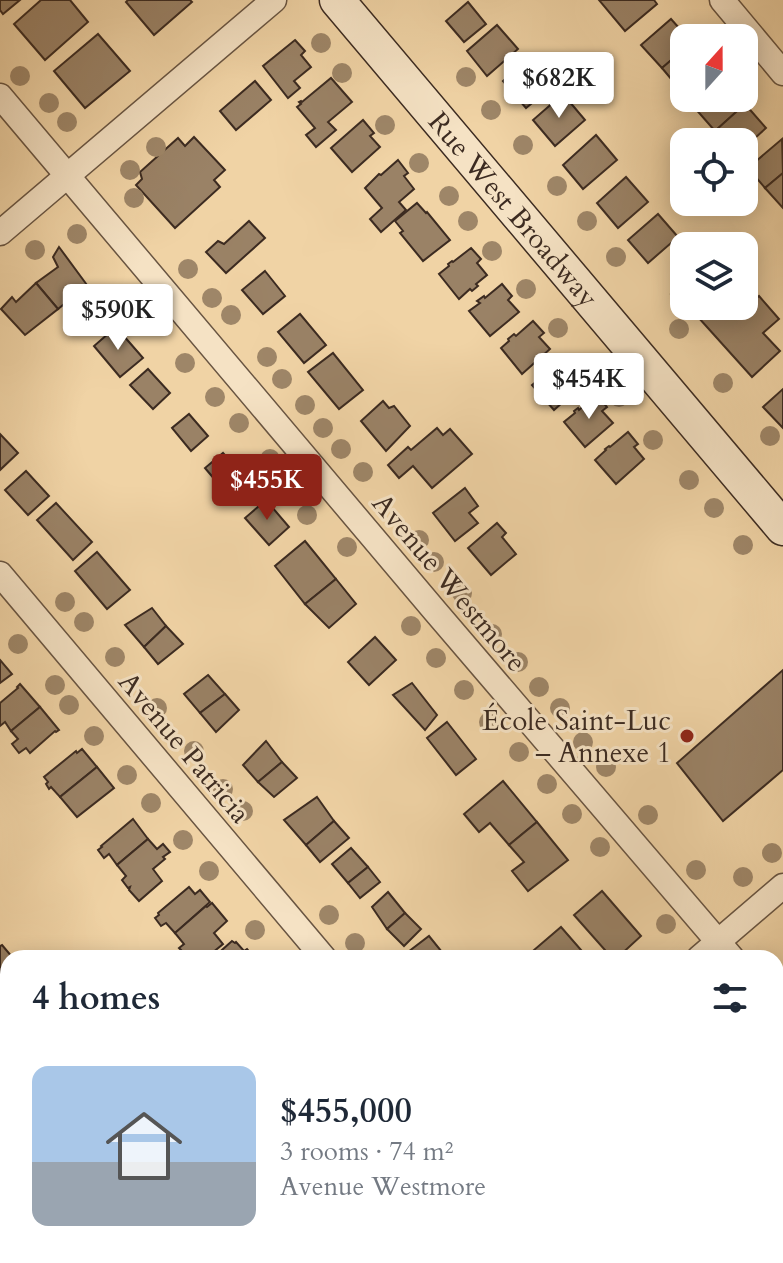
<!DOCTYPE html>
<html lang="en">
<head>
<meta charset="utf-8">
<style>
	:root { --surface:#fff; --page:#f6f6f7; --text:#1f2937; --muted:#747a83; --accent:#8f2418 }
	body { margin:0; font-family:Cardo,serif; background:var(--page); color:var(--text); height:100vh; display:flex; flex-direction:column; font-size:30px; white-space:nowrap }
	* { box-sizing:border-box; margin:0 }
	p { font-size:26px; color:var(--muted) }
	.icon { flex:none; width:44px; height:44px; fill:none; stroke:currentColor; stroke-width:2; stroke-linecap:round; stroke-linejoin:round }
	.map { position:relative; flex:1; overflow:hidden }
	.panel { position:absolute; left:0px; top:950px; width:784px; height:314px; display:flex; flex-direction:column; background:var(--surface); border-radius:24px 24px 0 0; box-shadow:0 4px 20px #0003 }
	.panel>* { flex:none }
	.needle { width:52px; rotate:21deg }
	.tools { position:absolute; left:670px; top:24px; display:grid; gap:16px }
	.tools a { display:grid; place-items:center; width:88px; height:88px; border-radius:16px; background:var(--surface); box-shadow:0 4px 20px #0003; font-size:40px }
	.price { position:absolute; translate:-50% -68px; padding:0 18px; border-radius:8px; background:#fff; color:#222; font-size:26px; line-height:52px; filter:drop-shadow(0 2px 4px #0008) }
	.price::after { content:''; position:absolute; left:50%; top:48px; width:24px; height:18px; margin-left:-12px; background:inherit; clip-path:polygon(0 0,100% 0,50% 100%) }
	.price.current { background:var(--accent); color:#fff }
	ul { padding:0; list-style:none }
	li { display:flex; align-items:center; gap:24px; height:200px; padding:0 32px }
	li span { display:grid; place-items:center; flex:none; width:224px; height:160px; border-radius:16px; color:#555 }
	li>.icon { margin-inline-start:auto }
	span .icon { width:96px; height:96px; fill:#fffc; stroke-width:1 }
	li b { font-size:34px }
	h2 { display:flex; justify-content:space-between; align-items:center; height:96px; padding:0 32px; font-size:34px }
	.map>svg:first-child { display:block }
	.building { fill:#9a8266; stroke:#3c2b21; stroke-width:2 }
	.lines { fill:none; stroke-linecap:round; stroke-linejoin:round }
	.street-casing { stroke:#695542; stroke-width:27 }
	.secondary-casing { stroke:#3c2b21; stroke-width:37 }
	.street { stroke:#f5e2c4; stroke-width:24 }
	.secondary { stroke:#f5e2c4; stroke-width:34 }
	.tree { fill:#9e8668 }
	.poi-dot { fill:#8f2418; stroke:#f5e2c4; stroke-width:3 }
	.labels { text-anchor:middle; stroke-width:6; stroke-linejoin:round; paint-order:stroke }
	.street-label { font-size:28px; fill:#3c2b21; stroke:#f5e2c4 }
	.poi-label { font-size:28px; fill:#3c2b21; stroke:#f5e2c4; text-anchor:end }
</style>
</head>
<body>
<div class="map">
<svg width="783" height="1263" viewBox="0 0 783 1263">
	<rect width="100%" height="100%" fill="#f0d3a5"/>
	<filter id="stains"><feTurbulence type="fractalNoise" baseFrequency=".0025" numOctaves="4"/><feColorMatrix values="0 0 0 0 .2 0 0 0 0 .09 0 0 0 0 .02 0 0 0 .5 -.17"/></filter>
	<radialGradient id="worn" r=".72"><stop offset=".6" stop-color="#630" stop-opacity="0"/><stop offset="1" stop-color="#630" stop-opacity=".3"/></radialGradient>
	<g class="building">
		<path d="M0 0H20L3 14 0 10Z"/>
		<path d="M41 0H70L88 22 45 60 14 24Z"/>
		<path d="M128 0H190L192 2 154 35 126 2Z"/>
		<path d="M599 0H654L657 4 625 31Z"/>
		<path d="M468 2 486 24 464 42 446 21Z"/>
		<path d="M671 19 688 38H684V49L662 68 641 45Z"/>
		<path d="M497 25 518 49 487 76 467 51Z"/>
		<path d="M98 34 130 71 85 108 54 71Z"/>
		<path d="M295 40 305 51 301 55 311 67 294 81 300 88 288 98 263 66Z"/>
		<path d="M684 49V90L682 92 662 68Z"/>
		<path d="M525 61 549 89 526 108 503 81Z"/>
		<path d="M331 78 352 102 328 122 336 130 316 147 306 135 315 128 297 107 301 104 299 102 301 101 302 102Z"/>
		<path d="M255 81 271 100 236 130 220 111Z"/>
		<path d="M563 94 585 120 555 146 533 120Z"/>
		<path d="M704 98H740L745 104 715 131 694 107Z"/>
		<path d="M745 104 766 128 744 148V142H724L715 131Z"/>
		<path d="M363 120 374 133 370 136 380 147 352 172 331 148Z"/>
		<path d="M596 135 617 160 583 189 563 165Z"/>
		<path d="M194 137 225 170 214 180 220 187 175 228 136 185 142 179 140 172 178 138 185 146Z"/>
		<path d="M782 139 783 173 765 188 748 168Z"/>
		<path d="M398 160 408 173 404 176 414 189 399 202 406 210 381 232 370 219 382 208 365 188 379 174 381 175Z"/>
		<path d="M783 173V208L765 188Z"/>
		<path d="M626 177 648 202 618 228 597 203Z"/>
		<path d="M417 203 426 213 427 212 450 240 423 261 400 233 403 231 395 221Z"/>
		<path d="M658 214 678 237 648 263 628 240Z"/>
		<path d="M249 221 265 238 226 273 206 252 218 241 224 244Z"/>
		<path d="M59 247 87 285 58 309 36 283 58 267 53 257Z"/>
		<path d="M471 248 481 259 477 263 487 275 476 284 478 286 472 291 470 289 459 299 439 274 449 266 448 264 452 261 453 262Z"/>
		<path d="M265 271 285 296 263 314 242 290Z"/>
		<path d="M684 282V306H690L686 310 671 294Z"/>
		<path d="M36 283 58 309 25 335 1 309 12 297 16 302Z"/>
		<path d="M502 284 512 296 508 300 519 312 490 336 469 311 480 303 477 301 484 296 485 298Z"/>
		<path d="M759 296 779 319 763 333 780 351 752 377 698 317 710 306H744L746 308Z"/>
		<path d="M300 314 326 345 304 363 278 332Z"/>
		<path d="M533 321 544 333 539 337 550 349 522 374 501 348 509 341 508 339 514 334 516 336Z"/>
		<path d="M116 327 143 358 120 377 94 346Z"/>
		<path d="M333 353 363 390 339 409 308 372Z"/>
		<path d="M564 357 575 369 571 373 582 385 554 410 532 385 543 376 541 375 546 371 547 372Z"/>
		<path d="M148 369 170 393 153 409 130 385Z"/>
		<path d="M783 389V428L763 407Z"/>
		<path d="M597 395 607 407 602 411 613 423 585 447 564 422 575 413 574 411 578 408 579 410Z"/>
		<path d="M383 401 389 408 394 406 410 426 386 451 361 421Z"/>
		<path d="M189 414 208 436 191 451 172 428Z"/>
		<path d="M437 428 443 435 450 429 472 454 432 488 413 466 399 478 388 465 408 447 411 450Z"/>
		<path d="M628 432 638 444 634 447 644 459 616 484 595 460 606 450 605 449 609 446 610 447Z"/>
		<path d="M0 434 18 453 0 470Z"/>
		<path d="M223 453 245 478 227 494 205 468Z"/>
		<path d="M26 471 49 496 28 515 5 490Z"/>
		<path d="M465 488 478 506 469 513 478 523 455 541 433 513Z"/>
		<path d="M266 500 289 527 269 545 245 518Z"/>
		<path d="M56 503 92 542 73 560 37 520Z"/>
		<path d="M497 523 506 533 502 537 516 554 491 575 468 548Z"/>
		<path d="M305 541 336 579 305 604 275 566Z"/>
		<path d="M97 552 130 590 107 609 75 571Z"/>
		<path d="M336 579 356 604 329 628 305 604Z"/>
		<path d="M152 608 166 626 144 647 125 625Z"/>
		<path d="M166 626 183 644 158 664 144 647Z"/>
		<path d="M375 637 396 660 369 685 348 662Z"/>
		<path d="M0 660 12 674 0 683Z"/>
		<path d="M783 670V770L723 821 677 763Z"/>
		<path d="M208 675 225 694 200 713 184 694Z"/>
		<path d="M412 683 437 715 425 730 393 695Z"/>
		<path d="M20 684 40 707 11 731 5 722 0 726V703L18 688 17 687Z"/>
		<path d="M225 694 239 710 216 732 200 713Z"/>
		<path d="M40 707 59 730 56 732 55 731 30 753 26 748 19 753 12 744 18 739 11 731Z"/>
		<path d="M447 722 476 759 456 775 427 738Z"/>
		<path d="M266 741 282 762 258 782 243 765Z"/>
		<path d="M82 749 97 767 60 797 51 787 49 789 46 784 48 782 44 777 76 751 77 753Z"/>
		<path d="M282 762 297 778 274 797 258 782Z"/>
		<path d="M97 767 114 788 77 817 60 797Z"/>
		<path d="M503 781 537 822 509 845 490 823 479 832 464 814Z"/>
		<path d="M317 797 334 821 306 845 284 820Z"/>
		<path d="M133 819 148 839 117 865 109 854 104 858 98 850 102 847 101 846Z"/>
		<path d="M334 821 349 838 320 862 306 845Z"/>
		<path d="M537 822 568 860 528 891 512 871 524 862 509 845Z"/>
		<path d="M148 839 157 849 163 844 170 852 163 857 165 859 153 869 162 881 139 901 129 890 130 887 128 888 122 880 126 876 117 865Z"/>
		<path d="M351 848 368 867 348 883 332 864Z"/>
		<path d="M368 867 380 882 360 898 348 883Z"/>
		<path d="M189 887 195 894 200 890 210 902 175 933 166 923 161 926 155 918 159 915 158 913Z"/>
		<path d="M602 891 641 936 617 958H612L574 915Z"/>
		<path d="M388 892 405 913 387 929 372 907Z"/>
		<path d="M212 903 227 921 214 933 223 944 206 958H195L191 952 186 955 179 948 184 944 175 933 206 906 207 907Z"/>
		<path d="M405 913 421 929 404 946 387 929Z"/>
		<path d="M561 927 588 958H541L534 950Z"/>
		<path d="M429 936 446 957 407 958 404 955Z"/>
		<path d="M232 941 235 943 236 942 244 951 247 949 254 957 213 958Z"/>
		<path d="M2 945 13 958H8V996L3 990 0 993V946Z"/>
		<path d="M776 1085 783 1093V1108L776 1114Z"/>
		<path d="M783 1108V1152L776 1159V1114Z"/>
		<path d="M3 1159 8 1165V1216L0 1206V1162Z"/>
		<path d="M29 1256H67V1257L60 1263 54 1262 36 1263Z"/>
		<path d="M226 1256H268L274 1263H232Z"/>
		<path d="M476 1256H497L501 1263H468Z"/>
		<path d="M663 1256H687L679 1263H669Z"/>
		<path d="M700 1256H708L714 1263H692Z"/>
	</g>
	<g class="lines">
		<defs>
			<g id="street">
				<path d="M722 0 783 73"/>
				<path d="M0 96 435 611 732 958"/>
				<path d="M0 233 274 0"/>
				<path d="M0 574 324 958"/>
				<path d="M699 958 783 886"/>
				<path d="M776 1010 783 1019"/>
				<path d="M0 1074 8 1084"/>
				<path d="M153 1256 159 1263"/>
				<path d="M575 1256 581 1263"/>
			</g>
			<g id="secondary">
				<path id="s1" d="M337 0 783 528"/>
			</g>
		</defs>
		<use href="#street" class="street-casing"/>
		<use href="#secondary" class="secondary-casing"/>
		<use href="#street" class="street"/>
		<use href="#secondary" class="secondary"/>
	</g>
	<g class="tree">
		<circle cx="321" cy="43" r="10"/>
		<circle cx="342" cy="73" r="10"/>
		<circle cx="20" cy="76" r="10"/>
		<circle cx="466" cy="77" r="10"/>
		<circle cx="49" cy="103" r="10"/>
		<circle cx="491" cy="110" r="10"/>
		<circle cx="67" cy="122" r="10"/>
		<circle cx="385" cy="125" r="10"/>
		<circle cx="523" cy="145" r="10"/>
		<circle cx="156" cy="147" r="10"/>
		<circle cx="419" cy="163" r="10"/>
		<circle cx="130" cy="170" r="10"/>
		<circle cx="557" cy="186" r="10"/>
		<circle cx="449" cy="196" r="10"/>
		<circle cx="134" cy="198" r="10"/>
		<circle cx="468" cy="221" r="10"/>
		<circle cx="587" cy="221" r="10"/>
		<circle cx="77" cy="234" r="10"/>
		<circle cx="35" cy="250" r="10"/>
		<circle cx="492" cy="251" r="10"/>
		<circle cx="616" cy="257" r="10"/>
		<circle cx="188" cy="269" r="10"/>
		<circle cx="526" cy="289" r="10"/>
		<circle cx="212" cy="298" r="10"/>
		<circle cx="231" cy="315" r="10"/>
		<circle cx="149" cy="320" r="10"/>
		<circle cx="558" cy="328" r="10"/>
		<circle cx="679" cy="329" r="10"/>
		<circle cx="267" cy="357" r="10"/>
		<circle cx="185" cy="363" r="10"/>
		<circle cx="589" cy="363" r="10"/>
		<circle cx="282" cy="379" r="10"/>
		<circle cx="723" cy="383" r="10"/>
		<circle cx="215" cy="397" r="10"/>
		<circle cx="619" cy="397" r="10"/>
		<circle cx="305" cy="405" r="10"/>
		<circle cx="239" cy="423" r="10"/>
		<circle cx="323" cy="428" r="10"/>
		<circle cx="770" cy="436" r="10"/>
		<circle cx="653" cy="440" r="10"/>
		<circle cx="341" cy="449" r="10"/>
		<circle cx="270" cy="459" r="10"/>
		<circle cx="363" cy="472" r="10"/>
		<circle cx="689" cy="480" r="10"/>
		<circle cx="714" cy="508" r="10"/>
		<circle cx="307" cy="515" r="10"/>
		<circle cx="419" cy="540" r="10"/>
		<circle cx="743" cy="545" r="10"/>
		<circle cx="347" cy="547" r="10"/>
		<circle cx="434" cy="562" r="10"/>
		<circle cx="462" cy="593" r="10"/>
		<circle cx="65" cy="602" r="10"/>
		<circle cx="84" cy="622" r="10"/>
		<circle cx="411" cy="626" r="10"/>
		<circle cx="492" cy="634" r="10"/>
		<circle cx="18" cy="644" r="10"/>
		<circle cx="115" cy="657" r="10"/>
		<circle cx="436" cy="658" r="10"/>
		<circle cx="518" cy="662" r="10"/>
		<circle cx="55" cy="685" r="10"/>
		<circle cx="539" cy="687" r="10"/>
		<circle cx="464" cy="690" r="10"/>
		<circle cx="69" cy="705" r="10"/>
		<circle cx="157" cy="708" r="10"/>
		<circle cx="560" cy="708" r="10"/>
		<circle cx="489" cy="722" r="10"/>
		<circle cx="94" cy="736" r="10"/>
		<circle cx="583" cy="742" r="10"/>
		<circle cx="194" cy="751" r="10"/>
		<circle cx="519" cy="752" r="10"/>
		<circle cx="606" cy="767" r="10"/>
		<circle cx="127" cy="775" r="10"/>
		<circle cx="547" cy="784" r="10"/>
		<circle cx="223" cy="789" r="10"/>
		<circle cx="151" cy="803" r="10"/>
		<circle cx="243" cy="811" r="10"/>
		<circle cx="572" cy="814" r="10"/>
		<circle cx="648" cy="815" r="10"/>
		<circle cx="183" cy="840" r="10"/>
		<circle cx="600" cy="847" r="10"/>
		<circle cx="772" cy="853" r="10"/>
		<circle cx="696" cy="870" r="10"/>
		<circle cx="209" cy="871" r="10"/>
		<circle cx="743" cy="877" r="10"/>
		<circle cx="329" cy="915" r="10"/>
		<circle cx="666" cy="924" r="10"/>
		<circle cx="255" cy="930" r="10"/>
		<circle cx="355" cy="943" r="10"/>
	</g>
	<circle class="poi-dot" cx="687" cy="736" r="8"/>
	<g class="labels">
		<g class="street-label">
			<text dy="10" stroke="none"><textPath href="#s1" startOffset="274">Rue West Broadway</textPath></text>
			<text transform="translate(450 582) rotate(50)" y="10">Avenue Westmore</text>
			<text transform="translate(185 747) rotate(50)" y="10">Avenue Patricia</text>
		</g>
		<g class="poi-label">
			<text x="671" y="730">École Saint-Luc<tspan x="671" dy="32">– Annexe 1</tspan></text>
		</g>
	</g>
	<rect width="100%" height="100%" filter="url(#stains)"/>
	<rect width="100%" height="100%" fill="url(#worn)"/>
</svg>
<div class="tools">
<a><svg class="needle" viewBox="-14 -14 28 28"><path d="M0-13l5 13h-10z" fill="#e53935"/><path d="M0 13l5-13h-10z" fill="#747a83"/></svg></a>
<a><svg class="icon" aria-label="locate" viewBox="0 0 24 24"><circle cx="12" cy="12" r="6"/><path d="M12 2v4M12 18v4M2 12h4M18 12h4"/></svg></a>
<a><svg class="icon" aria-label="layers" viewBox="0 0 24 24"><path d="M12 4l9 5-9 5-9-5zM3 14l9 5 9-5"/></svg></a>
</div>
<b class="price" style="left:559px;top:120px">$682K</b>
<b class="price" style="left:118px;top:352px">$590K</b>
<b class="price" style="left:589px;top:421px">$454K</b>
<b class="price current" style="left:267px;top:522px">$455K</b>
<section class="panel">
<h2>4 homes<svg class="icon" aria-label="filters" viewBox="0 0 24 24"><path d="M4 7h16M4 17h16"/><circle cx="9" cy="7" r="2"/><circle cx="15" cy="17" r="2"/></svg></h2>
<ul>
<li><span style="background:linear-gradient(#a9c7e8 60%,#9aa5b1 0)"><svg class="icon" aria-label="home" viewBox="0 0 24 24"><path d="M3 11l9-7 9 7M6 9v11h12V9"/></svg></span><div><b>$455,000</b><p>3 rooms · 74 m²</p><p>Avenue Westmore</p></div></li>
</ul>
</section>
</div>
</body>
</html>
